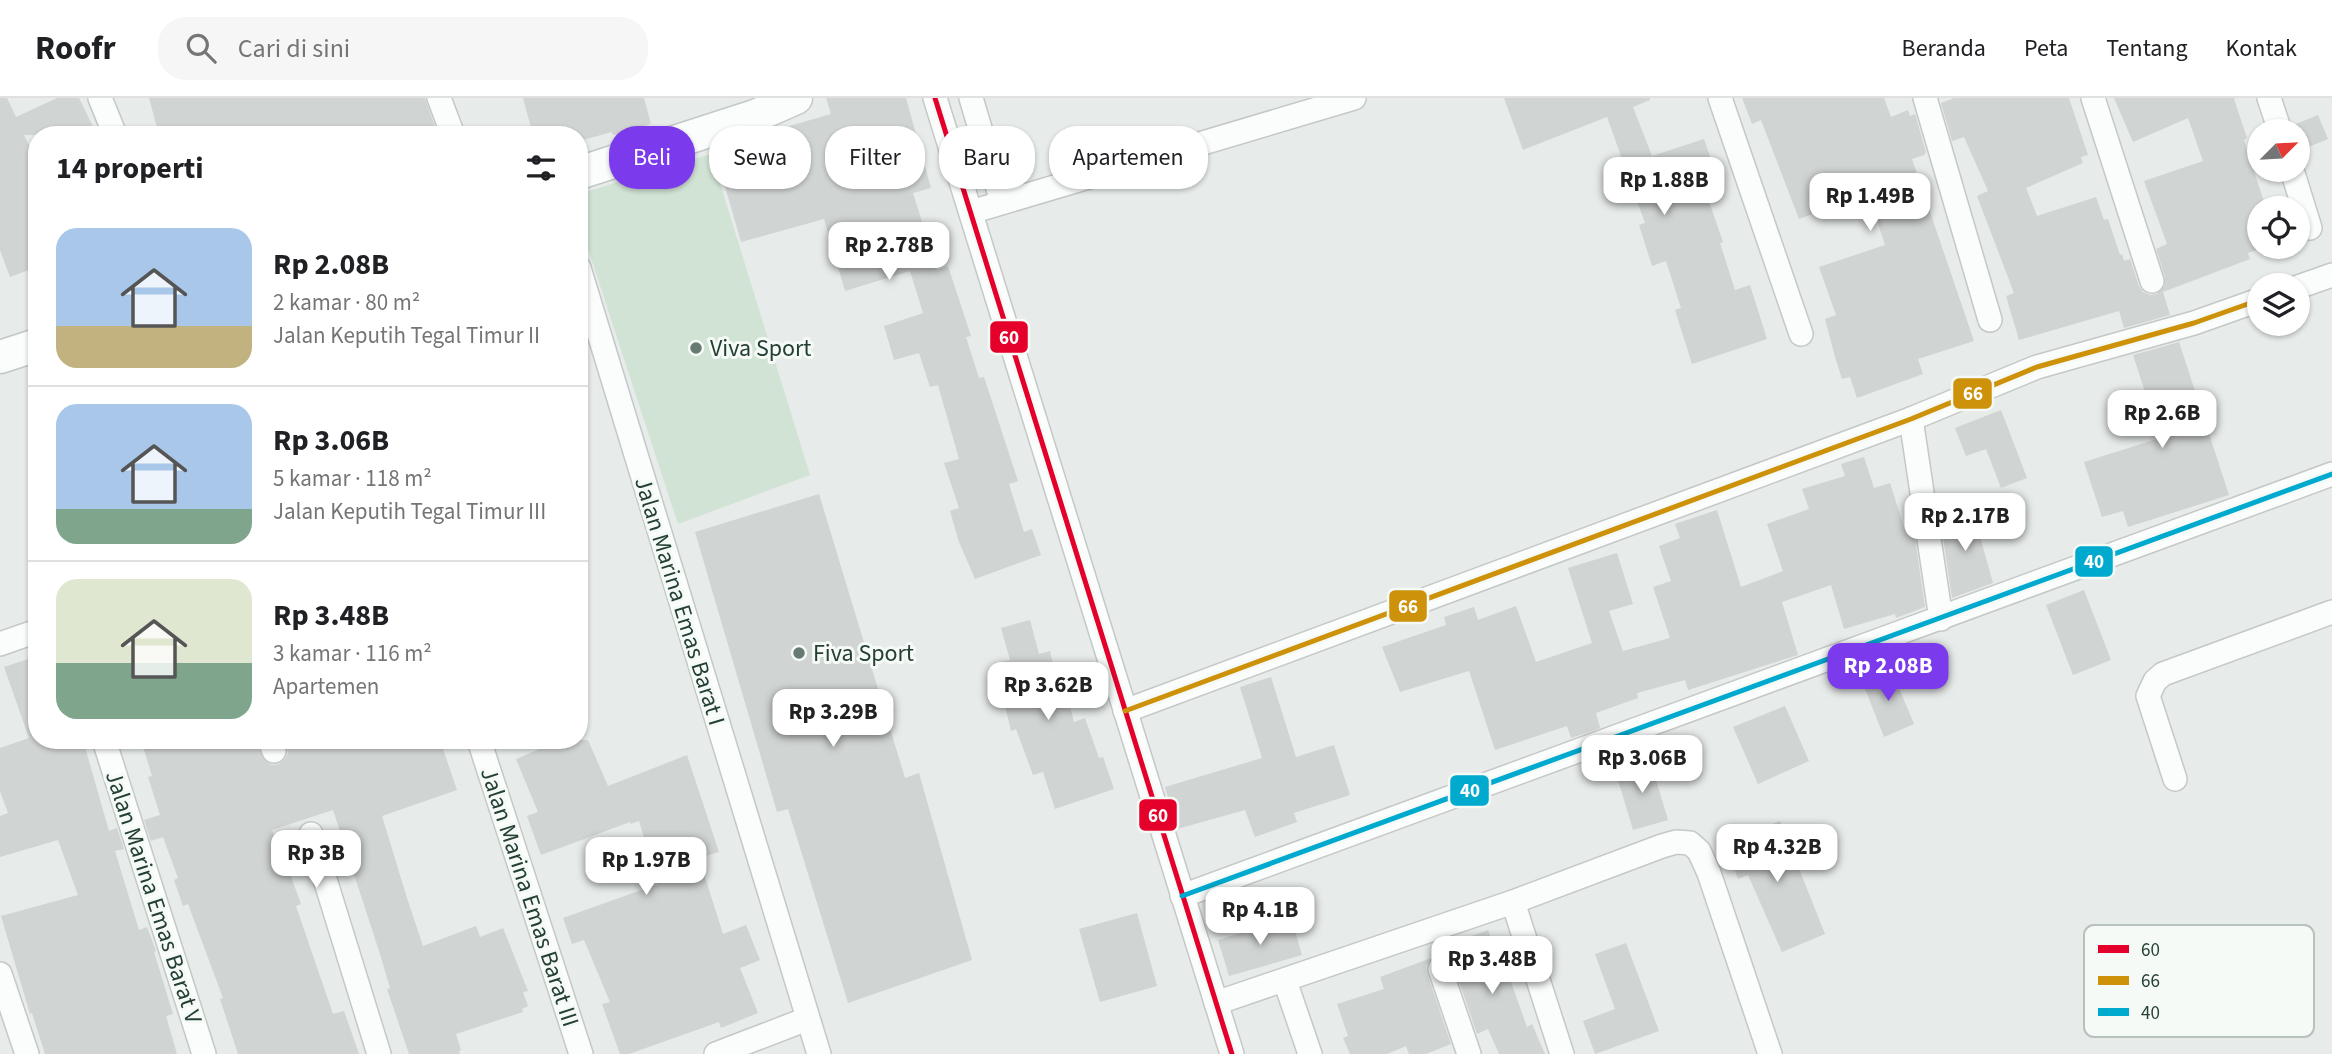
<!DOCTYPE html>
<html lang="id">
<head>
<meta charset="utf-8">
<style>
	:root { --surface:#fff; --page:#f6f6f6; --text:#202124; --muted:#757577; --line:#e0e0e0; --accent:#7c3aed }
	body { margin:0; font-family:"Source Sans 3",sans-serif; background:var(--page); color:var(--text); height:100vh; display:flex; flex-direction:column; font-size:26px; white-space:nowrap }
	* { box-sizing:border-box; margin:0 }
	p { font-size:23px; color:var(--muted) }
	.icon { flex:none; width:38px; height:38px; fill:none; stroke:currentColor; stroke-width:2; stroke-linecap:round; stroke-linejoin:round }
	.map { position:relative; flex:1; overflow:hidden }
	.details { position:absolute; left:28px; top:28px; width:560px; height:623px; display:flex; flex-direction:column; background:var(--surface); border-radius:28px; box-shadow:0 2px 5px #0004 }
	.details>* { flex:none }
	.top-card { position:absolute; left:609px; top:28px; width:665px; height:63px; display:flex; gap:14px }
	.needle { width:46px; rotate:66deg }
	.controls { position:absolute; left:2247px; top:21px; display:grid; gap:14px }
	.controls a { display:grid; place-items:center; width:63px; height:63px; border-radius:50%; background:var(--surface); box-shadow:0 2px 5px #0004; font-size:35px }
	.price { position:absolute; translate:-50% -60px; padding:0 16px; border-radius:14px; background:#fff; color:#222; font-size:23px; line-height:46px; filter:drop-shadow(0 2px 4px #0008) }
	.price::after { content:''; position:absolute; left:50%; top:42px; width:21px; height:16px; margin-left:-10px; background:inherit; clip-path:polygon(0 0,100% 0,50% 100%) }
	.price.selected { background:var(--accent); color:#fff }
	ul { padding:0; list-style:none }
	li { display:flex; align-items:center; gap:21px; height:175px; padding:0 28px }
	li+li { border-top:2px solid var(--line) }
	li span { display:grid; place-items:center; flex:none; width:196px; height:140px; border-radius:21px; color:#555 }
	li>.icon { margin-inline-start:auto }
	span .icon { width:84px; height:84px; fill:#fffc; stroke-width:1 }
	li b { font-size:30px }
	h2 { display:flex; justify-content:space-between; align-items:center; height:84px; padding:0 28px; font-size:30px }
	.pill { padding:0 24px; border-radius:28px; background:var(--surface); box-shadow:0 2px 5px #0004; font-size:24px; line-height:63px }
	.pill.selected { background:var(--accent); color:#fff }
	header { display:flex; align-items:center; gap:42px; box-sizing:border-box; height:98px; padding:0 35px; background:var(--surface); border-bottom:2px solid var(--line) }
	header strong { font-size:33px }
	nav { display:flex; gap:38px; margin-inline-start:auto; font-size:24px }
	.search { width:490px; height:63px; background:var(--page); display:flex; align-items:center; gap:18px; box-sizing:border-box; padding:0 24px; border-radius:28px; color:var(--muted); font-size:26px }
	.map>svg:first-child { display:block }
	.green { fill:#d1e3d4 }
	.building { fill:#d0d4d2 }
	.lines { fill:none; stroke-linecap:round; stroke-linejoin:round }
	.minor-casing { stroke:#c4c8c6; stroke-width:26 }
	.secondary-casing { stroke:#c2c9c6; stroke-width:35 }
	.minor { stroke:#fbfcfc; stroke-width:23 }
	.secondary { stroke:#fbfcfc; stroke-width:32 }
	.bus-1-casing { stroke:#f5faf7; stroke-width:10 }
	.bus-2-casing { stroke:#f5faf7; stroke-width:10 }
	.bus-3-casing { stroke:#f5faf7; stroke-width:10 }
	.bus-1 { stroke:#e4002b; stroke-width:5 }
	.bus-2 { stroke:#cd910a; stroke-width:5 }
	.bus-3 { stroke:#00a9ce; stroke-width:5 }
	.poi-dot { fill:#687b73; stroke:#f5faf7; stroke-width:2.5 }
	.labels { text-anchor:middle; stroke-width:6; stroke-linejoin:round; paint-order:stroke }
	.poi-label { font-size:24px; fill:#243f33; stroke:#f5faf7; text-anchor:start }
	.street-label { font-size:24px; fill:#243f33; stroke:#f5faf7 }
	.key { fill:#f5faf7; stroke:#b6c2bc; stroke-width:2 }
	.key-label { font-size:19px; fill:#243f33 }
	.line-badge { stroke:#f5faf7; stroke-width:2.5 }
	.badge-label { font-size:19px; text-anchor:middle; font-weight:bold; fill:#fff }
</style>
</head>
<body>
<header>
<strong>Roofr</strong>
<div class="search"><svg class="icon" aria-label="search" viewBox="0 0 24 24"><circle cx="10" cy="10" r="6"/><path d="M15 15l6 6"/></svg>Cari di sini</div>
<nav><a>Beranda</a><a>Peta</a><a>Tentang</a><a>Kontak</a></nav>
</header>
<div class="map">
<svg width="2332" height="956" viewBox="0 0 2332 956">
	<rect width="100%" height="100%" fill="#e7ebe9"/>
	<path class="green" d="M711 56 810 377 678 426 579 123V96Z"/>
	<g class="building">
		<path d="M0 0H7L16 19 57 0H79L97 37H24L37 63V169L10 179 0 152Z"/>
		<path d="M149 0H425L438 37H159Z"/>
		<path d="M523 0H644L651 26 613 37 612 34 579 43V37H533Z"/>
		<path d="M826 0H906L931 90 913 95 937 172 948 168 971 238 966 239 979 280 984 279 1018 383 1009 386 1024 434 1032 431 1041 457 975 481 959 444 950 413 959 410 944 365 959 361 938 287 930 289 919 255 894 262 884 228 923 215 910 173 845 193 824 121 741 144 714 50 831 16Z"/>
		<path d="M1504 0H1650V2L1633 9 1652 58 1704 41 1722 93 1707 98 1723 144 1720 145 1735 192 1750 187 1767 241 1692 266 1675 212 1681 210 1666 163 1652 168 1639 127 1645 125 1607 19 1523 52Z"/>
		<path d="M1742 0H1884L1891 19 1908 12 1910 18 1915 16 1926 54 1924 57 1912 61 1974 243 1918 261 1923 276 1857 300 1850 279 1842 281 1835 259 1825 221 1836 217 1819 169 1885 147 1868 95 1799 121 1761 22 1752 26Z"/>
		<path d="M1954 0H2069L2088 57 2081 59 2083 65 2026 90 2037 118 2096 99 2104 122 2108 121 2120 157 2122 156 2124 163 2130 161 2139 188 2143 194 2150 197 2157 196 2165 187V179L2156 151 2167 146 2144 83 2203 63 2188 20 2133 44 2114 0H2236L2234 1 2247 40 2244 42 2266 110H2259V149H2266L2248 155 2250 161 2163 194 2170 217 2124 230 2119 213 2019 242 2006 198 2014 195 1977 98 1988 93 1964 39 1952 43 1941 5Z"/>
		<path d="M2318 17 2328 41 2306 50 2296 26Z"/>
		<path d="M2179 244 2229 397 2128 429 2123 413 2102 419 2084 364 2160 340 2133 257Z"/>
		<path d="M2001 312 2027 380 2001 390 1986 351 1966 358 1955 330Z"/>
		<path d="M1864 359 1874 390 1890 385 1904 429 1913 427 1925 509 1896 520 1895 516 1844 531 1831 487 1782 504 1798 557 1688 592 1685 582 1637 595 1638 600 1596 615 1600 630 1571 640 1567 628 1495 652 1469 573 1400 594 1382 549 1446 527 1444 519 1474 509 1478 522 1516 508 1536 564 1592 545 1568 470 1617 455 1633 506 1609 513 1623 553 1670 540 1653 489 1671 483 1659 448 1680 440 1675 426 1717 412 1741 489 1783 473 1767 426 1809 411 1802 391 1845 378 1841 366Z"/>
		<path d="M819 396 905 680 919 675 972 862 848 905 788 711 777 714 695 434Z"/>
		<path d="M1972 410 1993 485 1952 500 1940 419Z"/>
		<path d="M2084 492 2111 562 2073 577 2046 507Z"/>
		<path d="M1030 522 1039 556 1050 553 1057 586 1064 584 1074 624 1085 620 1099 660 1103 659 1114 691 1055 711 1043 674 1033 677 1016 631 1011 633 995 565 1010 562 1001 530Z"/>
		<path d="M37 558V642H83L109 733 117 730 124 751 115 753 139 832 147 829 156 853 154 854 173 916 166 918 177 956H45L32 915 30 916 1 818 78 797 58 742 0 759V718L8 715 0 693V650L29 640 4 569Z"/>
		<path d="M1891 571 1914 626 1884 639 1862 583Z"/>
		<path d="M1271 579 1296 659 1334 647 1350 697 1294 715 1297 724 1255 739 1245 712 1177 731 1165 689 1262 660 1240 589Z"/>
		<path d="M1785 608 1809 663 1758 686 1733 629Z"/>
		<path d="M141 642H245L247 649 257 646 265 663 272 667 279 666 285 661 288 655 285 642H440L457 692 382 718 407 800 423 848 476 828 480 839 503 830 528 893 523 894 528 908 522 911 523 914 456 936 461 952 459 953 460 956H409L387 891 390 890 380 856 333 712 272 732 287 778 290 776 301 806 296 808 333 916 344 913 359 956H238L220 901 223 900 188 806 183 808 174 782 178 780 163 739 151 743 144 722 160 717 148 679 152 678Z"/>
		<path d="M561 642H588L608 688 687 657 719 754 699 760 723 836 746 827 760 862 740 870 758 915 721 930 719 924 629 956H620L602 906 610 904 584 842 572 846 563 820 658 786 639 723 631 726 630 724 541 757 527 718 538 714 516 661Z"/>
		<path d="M1650 662 1668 722 1633 732 1615 672Z"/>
		<path d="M1780 723 1825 836 1782 854 1748 777 1738 781 1724 745Z"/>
		<path d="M1137 815 1157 888 1100 904 1079 831Z"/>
		<path d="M1291 820 1302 857 1229 878 1218 842Z"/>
		<path d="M1488 832 1502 872 1506 870 1527 929 1532 926 1545 956H1499L1488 931 1477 936 1453 866 1449 860 1437 858 1458 850 1456 844Z"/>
		<path d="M1626 845 1659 933 1595 956 1583 923 1615 911 1595 856Z"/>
		<path d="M1434 859 1426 868 1427 875 1451 946 1426 956H1409L1406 948 1387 956H1350L1343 940 1348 938 1337 906 1384 891 1380 879Z"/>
	</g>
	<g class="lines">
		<defs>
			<g id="minor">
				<path d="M100 0 115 37"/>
				<path d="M439 0 453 37"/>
				<path d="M935 0 1232 956"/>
				<path d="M971 0 1002 104"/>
				<path d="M1720 0 1801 236"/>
				<path d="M1925 0 1990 222"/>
				<path d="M2093 0 2152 183"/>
				<path d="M2269 0 2280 33"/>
				<path d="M2292 72 2310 130"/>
				<path d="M971 114 1354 0"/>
				<path d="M579 170 819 956"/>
				<path d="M2298 189 2332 177"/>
				<path d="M1911 321 1941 521"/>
				<path d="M0 546 37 533"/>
				<path d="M1125 613 1911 321 2037 269 2194 225 2259 202"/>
				<path d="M104 642 204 956"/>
				<path d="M270 642 274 653"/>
				<path d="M479 642 581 956"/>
				<path d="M2175 681 2148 598 2155 583 2163 576 2332 514"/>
				<path d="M311 736 379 956"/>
				<path d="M1182 798 2332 376"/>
				<path d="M1513 804 1562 956"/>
				<path d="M1440 871 1469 956"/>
				<path d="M0 876 27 956"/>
				<path d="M1285 883 1310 956"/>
				<path d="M1216 905 1513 804 1662 748 1676 744 1690 745 1699 753 1709 775 1770 956"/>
				<path d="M716 956 807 921"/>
			</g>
			<g id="secondary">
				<path d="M579 75 755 18 796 0"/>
				<path d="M0 259 37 247"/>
			</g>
		</defs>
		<use href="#minor" class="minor-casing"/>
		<use href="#secondary" class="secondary-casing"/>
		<use href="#minor" class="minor"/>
		<use href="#secondary" class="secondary"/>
		<defs>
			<path id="bus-1" d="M935 0 1232 956"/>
			<path id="bus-2" d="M1125 613 1911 321 2037 269 2194 225 2259 202"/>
			<path id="bus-3" d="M1182 798 2332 376"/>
		</defs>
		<use href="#bus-1" class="bus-1-casing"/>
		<use href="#bus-2" class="bus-2-casing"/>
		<use href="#bus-3" class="bus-3-casing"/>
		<use href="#bus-1" class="bus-1"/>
		<use href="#bus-2" class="bus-2"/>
		<use href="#bus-3" class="bus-3"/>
	</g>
	<g class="poi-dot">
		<circle cx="696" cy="250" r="7"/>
		<circle cx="799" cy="555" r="7"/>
	</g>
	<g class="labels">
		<g class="poi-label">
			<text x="710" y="258">Viva Sport</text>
			<text x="813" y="563">Fiva Sport</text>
		</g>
		<g class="street-label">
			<text transform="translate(680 503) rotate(73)" y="8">Jalan Marina Emas Barat I</text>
			<text transform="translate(154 799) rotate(72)" y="8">Jalan Marina Emas Barat V</text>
			<text transform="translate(530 799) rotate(72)" y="8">Jalan Marina Emas Barat III</text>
		</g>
	</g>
	<rect x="2084" y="827" width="230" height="112" rx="10" class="key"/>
	<rect x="2098" y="847" width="31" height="8" fill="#e4002b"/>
	<rect x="2098" y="878" width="31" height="9" fill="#cd910a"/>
	<rect x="2098" y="910" width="31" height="8" fill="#00a9ce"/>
	<g class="key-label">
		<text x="2141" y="858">60</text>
		<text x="2141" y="889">66</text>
		<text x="2141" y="921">40</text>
	</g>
	<g class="line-badge">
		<rect x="989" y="222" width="40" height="34" rx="7" fill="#e4002b"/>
		<rect x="1952" y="279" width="41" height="33" rx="7" fill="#cd910a"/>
		<rect x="2074" y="447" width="40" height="33" rx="7" fill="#00a9ce"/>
		<rect x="1388" y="491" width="40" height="34" rx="7" fill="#cd910a"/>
		<rect x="1449" y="676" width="41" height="33" rx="7" fill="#00a9ce"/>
		<rect x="1138" y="700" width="40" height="34" rx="7" fill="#e4002b"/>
	</g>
	<g class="badge-label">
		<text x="1009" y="246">60</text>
		<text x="1973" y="302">66</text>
		<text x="2094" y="470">40</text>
		<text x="1408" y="515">66</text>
		<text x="1470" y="699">40</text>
		<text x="1158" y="724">60</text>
	</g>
</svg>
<div class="controls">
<a><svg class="needle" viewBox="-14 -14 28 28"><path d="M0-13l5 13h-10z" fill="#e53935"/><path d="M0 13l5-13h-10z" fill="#757577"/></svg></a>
<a><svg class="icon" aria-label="locate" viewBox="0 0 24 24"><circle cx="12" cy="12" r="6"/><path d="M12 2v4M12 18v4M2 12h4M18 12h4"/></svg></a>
<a><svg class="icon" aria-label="layers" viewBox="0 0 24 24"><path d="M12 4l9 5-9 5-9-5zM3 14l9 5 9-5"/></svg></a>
</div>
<b class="price" style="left:1664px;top:119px">Rp 1.88B</b>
<b class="price" style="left:1870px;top:135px">Rp 1.49B</b>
<b class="price" style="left:889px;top:184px">Rp 2.78B</b>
<b class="price" style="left:2162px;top:352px">Rp 2.6B</b>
<b class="price" style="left:1965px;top:455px">Rp 2.17B</b>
<b class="price selected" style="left:1888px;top:605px">Rp 2.08B</b>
<b class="price" style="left:1048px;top:624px">Rp 3.62B</b>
<b class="price" style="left:833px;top:651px">Rp 3.29B</b>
<b class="price" style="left:1642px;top:697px">Rp 3.06B</b>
<b class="price" style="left:1777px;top:786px">Rp 4.32B</b>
<b class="price" style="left:316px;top:792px">Rp 3B</b>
<b class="price" style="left:646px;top:799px">Rp 1.97B</b>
<b class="price" style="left:1260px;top:849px">Rp 4.1B</b>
<b class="price" style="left:1492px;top:898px">Rp 3.48B</b>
<div class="top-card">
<a class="pill selected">Beli</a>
<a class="pill">Sewa</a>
<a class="pill">Filter</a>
<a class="pill">Baru</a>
<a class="pill">Apartemen</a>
</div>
<section class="details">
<h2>14 properti<svg class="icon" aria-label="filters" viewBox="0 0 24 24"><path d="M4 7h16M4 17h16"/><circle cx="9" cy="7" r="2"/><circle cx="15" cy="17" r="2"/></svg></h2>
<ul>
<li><span style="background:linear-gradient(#a9c7e8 70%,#c2b280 0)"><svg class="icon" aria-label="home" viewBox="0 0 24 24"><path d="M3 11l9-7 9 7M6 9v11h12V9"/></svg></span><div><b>Rp 2.08B</b><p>2 kamar · 80 m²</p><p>Jalan Keputih Tegal Timur II</p></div></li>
<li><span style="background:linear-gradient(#a9c7e8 75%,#7fa58c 0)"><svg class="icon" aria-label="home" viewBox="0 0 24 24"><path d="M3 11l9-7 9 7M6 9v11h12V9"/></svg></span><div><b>Rp 3.06B</b><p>5 kamar · 118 m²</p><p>Jalan Keputih Tegal Timur III</p></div></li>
<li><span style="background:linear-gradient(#dfe7d0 60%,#7fa58c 0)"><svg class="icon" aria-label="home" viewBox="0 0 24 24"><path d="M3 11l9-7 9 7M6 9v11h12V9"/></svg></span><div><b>Rp 3.48B</b><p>3 kamar · 116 m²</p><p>Apartemen</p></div></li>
</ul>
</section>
</div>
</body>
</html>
